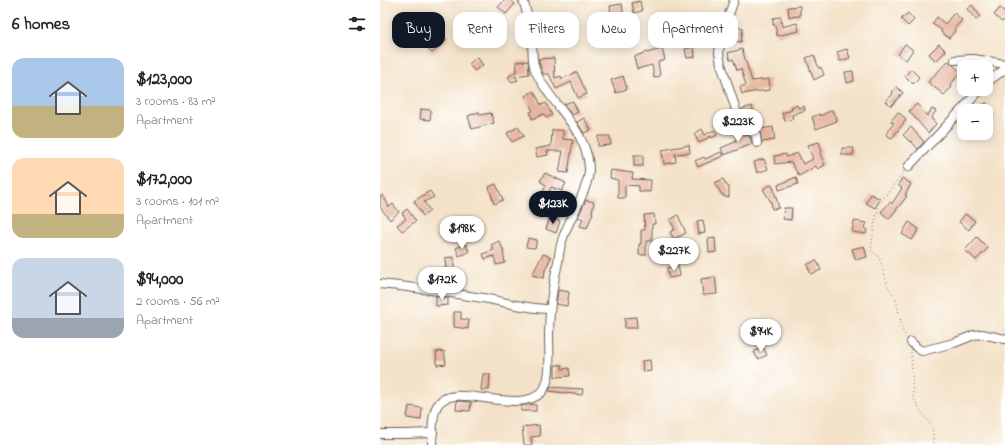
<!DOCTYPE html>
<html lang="en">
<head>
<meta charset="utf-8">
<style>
	:root { --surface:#fff; --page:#f6f6f6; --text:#202124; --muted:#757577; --accent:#111827 }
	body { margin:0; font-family:"Indie Flower",sans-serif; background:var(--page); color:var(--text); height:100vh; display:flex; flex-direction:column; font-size:15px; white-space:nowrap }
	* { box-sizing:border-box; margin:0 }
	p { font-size:13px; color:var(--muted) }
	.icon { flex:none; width:22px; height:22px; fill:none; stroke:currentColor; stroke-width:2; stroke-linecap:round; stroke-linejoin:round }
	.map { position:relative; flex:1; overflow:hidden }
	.panel { display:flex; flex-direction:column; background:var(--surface); width:380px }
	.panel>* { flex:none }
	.banner { position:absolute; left:12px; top:12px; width:380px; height:36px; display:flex; gap:8px }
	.controls { position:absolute; left:577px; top:60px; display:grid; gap:8px }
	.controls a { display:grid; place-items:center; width:36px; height:36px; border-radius:8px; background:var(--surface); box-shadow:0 2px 10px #0003; font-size:20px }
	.price { position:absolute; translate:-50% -34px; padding:0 9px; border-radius:14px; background:#fff; color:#222; font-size:13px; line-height:26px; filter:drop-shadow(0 1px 2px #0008) }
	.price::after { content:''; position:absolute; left:50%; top:24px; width:12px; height:9px; margin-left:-6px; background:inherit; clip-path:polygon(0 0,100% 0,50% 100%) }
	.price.active { background:var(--accent); color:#fff }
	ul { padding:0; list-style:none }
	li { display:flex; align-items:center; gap:12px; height:100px; padding:0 12px }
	li span { display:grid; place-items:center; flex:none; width:112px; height:80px; border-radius:12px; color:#555 }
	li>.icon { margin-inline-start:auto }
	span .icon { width:48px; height:48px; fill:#fffc; stroke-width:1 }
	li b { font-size:17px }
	h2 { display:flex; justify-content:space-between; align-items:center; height:48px; padding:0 12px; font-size:17px }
	.chip { padding:0 14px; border-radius:12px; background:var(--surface); box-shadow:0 2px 10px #0003; font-size:14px; line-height:36px }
	.chip.active { background:var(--accent); color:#fff }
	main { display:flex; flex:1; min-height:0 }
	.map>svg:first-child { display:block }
	.building { fill:#e7b49d }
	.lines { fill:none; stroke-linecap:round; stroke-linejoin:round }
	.minor-casing { stroke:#686158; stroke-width:10 }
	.path { stroke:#686158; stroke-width:1; stroke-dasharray:1 3; stroke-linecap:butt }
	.minor { stroke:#fff; stroke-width:8 }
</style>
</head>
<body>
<main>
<section class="panel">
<h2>6 homes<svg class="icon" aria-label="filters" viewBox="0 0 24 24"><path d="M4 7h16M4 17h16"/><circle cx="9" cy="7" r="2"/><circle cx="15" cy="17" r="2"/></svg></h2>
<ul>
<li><span style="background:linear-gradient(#a9c7e8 60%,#c2b280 0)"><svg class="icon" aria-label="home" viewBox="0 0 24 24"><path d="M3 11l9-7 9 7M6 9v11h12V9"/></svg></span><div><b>$123,000</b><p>3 rooms · 83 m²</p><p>Apartment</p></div></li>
<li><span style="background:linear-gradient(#ffd9b3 70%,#c2b280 0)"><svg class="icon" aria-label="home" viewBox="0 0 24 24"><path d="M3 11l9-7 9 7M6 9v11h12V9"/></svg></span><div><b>$172,000</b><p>3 rooms · 101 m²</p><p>Apartment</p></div></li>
<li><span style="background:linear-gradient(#c9d6e8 75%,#9aa5b1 0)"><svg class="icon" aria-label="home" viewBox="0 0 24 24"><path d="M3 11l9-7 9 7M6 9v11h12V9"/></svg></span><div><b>$94,000</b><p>2 rooms · 56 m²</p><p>Apartment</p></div></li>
</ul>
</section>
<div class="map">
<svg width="625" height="445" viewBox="0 0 625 445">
	<rect width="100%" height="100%" fill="#fff"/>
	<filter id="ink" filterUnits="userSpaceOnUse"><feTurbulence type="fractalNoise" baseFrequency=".025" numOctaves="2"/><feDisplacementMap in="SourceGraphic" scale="8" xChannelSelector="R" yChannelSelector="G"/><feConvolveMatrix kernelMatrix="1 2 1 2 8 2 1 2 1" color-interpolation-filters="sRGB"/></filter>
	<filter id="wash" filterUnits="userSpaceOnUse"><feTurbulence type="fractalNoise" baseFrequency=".012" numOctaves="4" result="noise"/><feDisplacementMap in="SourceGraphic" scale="16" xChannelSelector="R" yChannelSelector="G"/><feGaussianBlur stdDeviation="0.9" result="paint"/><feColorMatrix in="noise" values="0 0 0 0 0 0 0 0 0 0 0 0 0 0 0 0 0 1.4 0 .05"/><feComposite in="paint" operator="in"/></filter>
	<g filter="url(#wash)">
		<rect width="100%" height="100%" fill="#f4e2c8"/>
		<g id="blocks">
			<g class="building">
				<path d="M125 0H130L135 4 126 14 118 7Z"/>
				<path d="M260 1 262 11 254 13 252 3Z"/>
				<path d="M242 4 244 19 238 20 241 27 235 29 232 23 230 6Z"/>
				<path d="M592 5 600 16 596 20 587 9Z"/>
				<path d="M420 6V16L409 17 408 7Z"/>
				<path d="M620 8 625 12V19L622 22 614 15Z"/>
				<path d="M528 13 534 20 528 26 521 19Z"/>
				<path d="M574 13 582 20 574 29 575 31 569 38 561 32 562 30 552 24 557 17 565 24Z"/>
				<path d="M401 17 402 27 417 23 419 31 397 36 395 25H393V18Z"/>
				<path d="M108 20 114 29 102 36 96 28Z"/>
				<path d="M356 27 363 28 361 42 354 41Z"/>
				<path d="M62 34 67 40 52 53 46 47Z"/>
				<path d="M525 44 533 50 526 60 518 54Z"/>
				<path d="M559 44 566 51 556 61 549 54Z"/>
				<path d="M314 47 315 57 307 58 305 49Z"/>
				<path d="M282 49 285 60 278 62 280 76 274 78 272 65 257 69 254 57 266 52 267 53Z"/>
				<path d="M362 49 372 81 389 79 390 90 373 92 362 94 360 87 366 85 361 69 357 70 353 59 350 60 348 53Z"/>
				<path d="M467 49 470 58 460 61 457 52Z"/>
				<path d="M434 55 439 69 441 67 444 75 434 80 426 58Z"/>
				<path d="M97 57 103 65 94 71 89 64Z"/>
				<path d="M174 58 175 78 181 76 182 79 197 72 207 94 198 98 191 82 176 89 169 74H163L158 59Z"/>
				<path d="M148 61 149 74 135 76 138 80 132 82 128 77 137 71 136 62Z"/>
				<path d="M568 61 581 72 570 85 572 87 564 95 548 82Z"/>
				<path d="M531 69 539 77 533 84 525 76Z"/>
				<path d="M473 71 474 81 467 83 465 72Z"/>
				<path d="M243 76 247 89 236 93 231 80Z"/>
				<path d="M517 87 523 93 511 106 506 101 513 94 511 92Z"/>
				<path d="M154 91 161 105 166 103 172 115 166 118 164 114 152 119 150 112 153 111 145 96Z"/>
				<path d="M193 101 198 112 192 115 184 104Z"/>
				<path d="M606 103 614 115 606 121V111H595Z"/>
				<path d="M537 104 547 116 552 109 556 111 551 118 556 124 548 133 529 111Z"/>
				<path d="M417 105 418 108 424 106 425 110 412 115 413 119 405 121 402 113 412 110 411 107Z"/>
				<path d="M372 106 374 115 365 118 362 109Z"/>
				<path d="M41 109 51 110 50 120 40 119Z"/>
				<path d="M452 110 457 121 436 129 432 117 440 114V116Z"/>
				<path d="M99 112 100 115 111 113 114 123 92 129 88 116Z"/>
				<path d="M518 112 525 118H524L526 120 512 138 506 135 514 123 511 121Z"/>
				<path d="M204 118 211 130 204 133 197 122Z"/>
				<path d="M138 127 144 136 132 142 127 133Z"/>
				<path d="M393 127 395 140 382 142 380 129Z"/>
				<path d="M531 127 544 142 538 149 531 141 530 142 523 135Z"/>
				<path d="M322 129 325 135 334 130 337 135 332 138 331 136 319 143 314 134Z"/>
				<path d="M172 130H183V139L193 140 188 173 179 172 183 151H167L168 155 157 157 155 149 171 146Z"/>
				<path d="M361 131 365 136 367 135 370 137 372 144 344 155 341 148 355 142V140L357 139 355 133Z"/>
				<path d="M218 136H230L231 145 218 146Z"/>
				<path d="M439 142 442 152 440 153 445 165 438 169 436 166 419 176 411 162 395 164 394 156 406 154V157L418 153 423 164 433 159 428 145Z"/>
				<path d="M309 145 310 153 295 154 296 162 284 164 282 150Z"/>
				<path d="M462 148H474L473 155H462Z"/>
				<path d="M341 152 343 156 318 167 315 161 324 157 325 159Z"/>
				<rect x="254" y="155" width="9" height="11"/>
				<path d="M384 159 388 169 377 173 374 162Z"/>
				<path d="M231 170 253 173 252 179 271 180 270 192 259 191V186L245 185V198H238V180L230 178Z"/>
				<path d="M165 173 186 183 182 191 171 187 166 199 161 196 166 185 160 181Z"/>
				<path d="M416 177 418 184 399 190 398 185Z"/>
				<path d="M522 178 531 184 525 195 527 196 509 219 501 212 510 202 512 204 522 188 518 185Z"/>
				<path d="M343 179 348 187H349V197H344V195H342L335 183Z"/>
				<path d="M116 184 123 200 114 204 109 187Z"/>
				<path d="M391 185 393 187 399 208 392 209 391 202 383 189Z"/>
				<path d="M50 191 54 197 44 202 50 211 43 216 34 201Z"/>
				<path d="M491 194 500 199 495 208 486 203Z"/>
				<path d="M3 195 9 207 13 204 19 212 10 220 0 207V197Z"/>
				<path d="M206 200 214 202 212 213H213L207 228 200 226 203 219 198 217Z"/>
				<path d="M404 208H412L411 220 403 219Z"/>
				<path d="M27 209 36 221 22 231 17 225 26 219 22 213Z"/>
				<path d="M274 214 275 224H272V241H266V255H259V244H261V230H265L264 215Z"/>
				<path d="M585 214 595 221 589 230 579 222Z"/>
				<path d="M298 215 306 233 294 239 290 232 295 229 290 220Z"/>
				<path d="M170 217 180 221 176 233 166 229Z"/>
				<path d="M323 220 325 233 319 234 317 221Z"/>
				<path d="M474 221 487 223 484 228 487 230 486 234 472 232Z"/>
				<path d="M529 222 539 229 532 240 522 234Z"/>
				<path d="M597 237 608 248 596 260 585 250Z"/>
				<path d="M148 238 157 240 155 248 146 247Z"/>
				<path d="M335 238 336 252 329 253 328 239Z"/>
				<path d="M119 241 124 251H123L125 263 116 265 114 256 105 259 103 254 114 250 111 245Z"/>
				<path d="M86 244 89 252 79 256 76 248Z"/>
				<path d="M484 246 487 257 476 260 472 249Z"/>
				<path d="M163 254 171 257 165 270 164 278 152 275Z"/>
				<path d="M74 257V278L63 279 62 269H66L65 258Z"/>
				<path d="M436 260 441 270 431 274 427 265Z"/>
				<path d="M298 265 300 276 289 278 287 268Z"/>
				<path d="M335 277 337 294 323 295 321 279Z"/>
				<path d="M178 290 189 292 187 306 176 304Z"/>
				<path d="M56 296 68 298V305L56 306Z"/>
				<path d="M74 312H81V319L89 320 88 329 74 327Z"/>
				<path d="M256 317 257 328H245V318Z"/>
				<path d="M383 347 387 355 378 359 374 352Z"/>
				<path d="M64 351 66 364 57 365 56 352Z"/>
				<path d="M270 360 271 371 263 372 262 361Z"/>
				<path d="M175 365H182V369L189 368 190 376 175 377Z"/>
				<path d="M103 374H110L109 390H101Z"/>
				<path d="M171 387 203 389 202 395 169 391Z"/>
				<path d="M77 401 91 402 90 411 76 410Z"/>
				<path d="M149 404 156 405V411H141V406Z"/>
				<path d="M29 406 42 408 41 420 27 418Z"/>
				<path d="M159 425 160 436 151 437 152 445H144L142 427Z"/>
			</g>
		</g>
	</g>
	<g filter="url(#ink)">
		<use href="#blocks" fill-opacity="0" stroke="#686158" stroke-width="1"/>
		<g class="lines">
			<defs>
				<g id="minor">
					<path d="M354 0 340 41 339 53 341 64 358 116 363 125 376 135 377 143"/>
					<path d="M575 60 594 59 625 64"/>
					<path d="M606 83 625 69"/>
					<path d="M528 167 601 89"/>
					<path d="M0 284C35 287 69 293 103 298 125 302 147 309 169 309"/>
					<path d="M531 342 537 348 542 351 574 343 594 335 602 334 625 339"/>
					<path d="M0 434H24L53 433"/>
					<path d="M52 445C53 433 51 417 57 406 71 379 137 417 162 392 172 381 169 351 169 336 169 310 172 288 178 262 179 254 180 246 183 238 189 219 210 187 209 168 207 129 172 106 157 74 151 63 153 50 152 38 150 26 147 12 143 0"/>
				</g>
			</defs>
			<use href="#minor" class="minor-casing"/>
			<g class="path">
				<path d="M524 172 499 204 494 228 491 250 499 257 508 286 516 299 523 332 526 336"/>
				<path d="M531 352 533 397 542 413 552 426 554 445"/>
			</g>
			<use href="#minor" class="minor"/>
		</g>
	</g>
</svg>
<div class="controls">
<a>+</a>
<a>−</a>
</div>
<b class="price" style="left:358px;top:143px">$223K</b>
<b class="price active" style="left:173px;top:225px">$123K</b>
<b class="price" style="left:82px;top:250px">$198K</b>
<b class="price" style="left:294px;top:272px">$227K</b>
<b class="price" style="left:62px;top:301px">$172K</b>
<b class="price" style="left:381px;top:353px">$94K</b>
<div class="banner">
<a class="chip active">Buy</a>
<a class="chip">Rent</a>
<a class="chip">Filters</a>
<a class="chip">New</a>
<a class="chip">Apartment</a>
</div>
</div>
</main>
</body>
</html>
